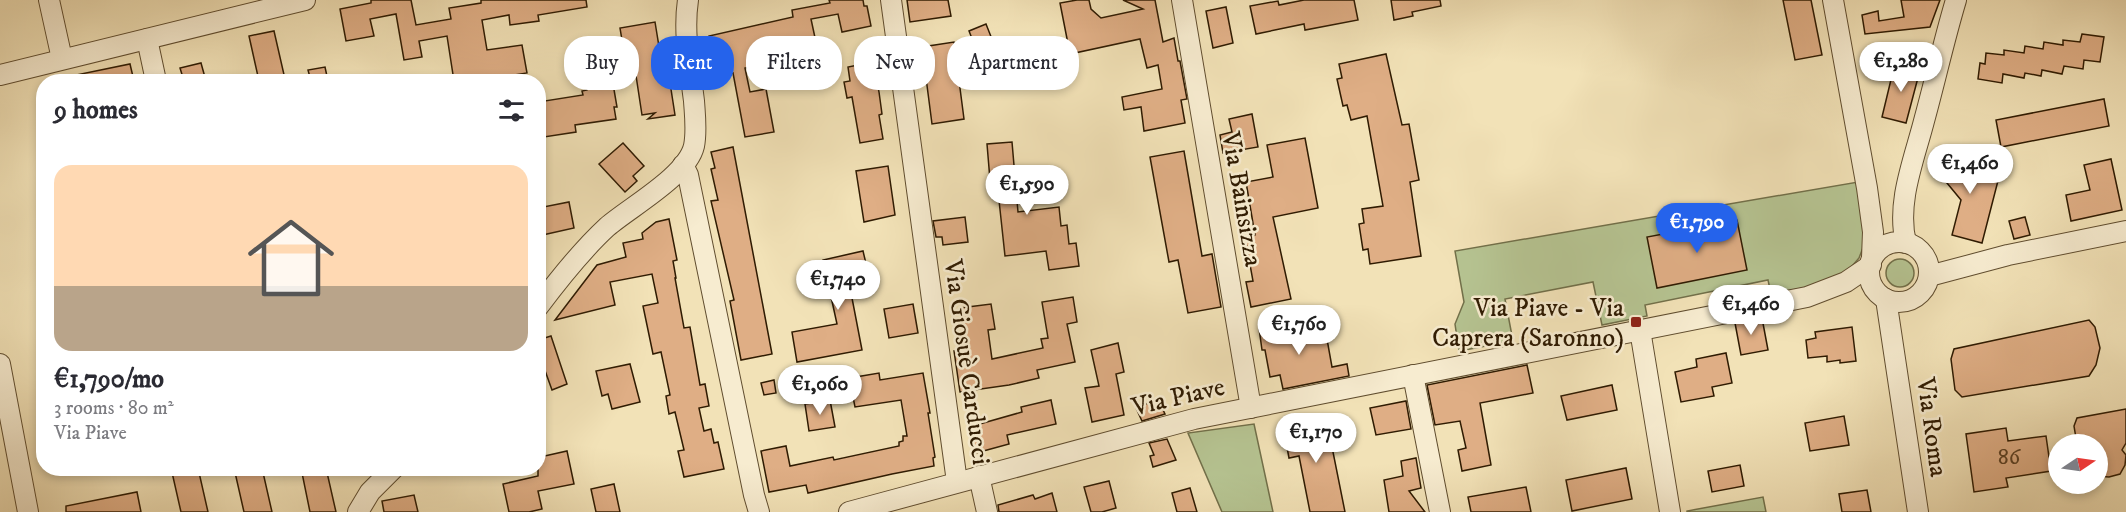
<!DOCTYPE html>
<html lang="en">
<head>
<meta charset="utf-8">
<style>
	:root { --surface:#fff; --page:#f2f2f3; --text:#2b2b33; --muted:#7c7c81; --line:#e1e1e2; --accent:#2563eb }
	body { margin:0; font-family:"IM FELL DW Pica",serif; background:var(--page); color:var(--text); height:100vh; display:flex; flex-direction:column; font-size:22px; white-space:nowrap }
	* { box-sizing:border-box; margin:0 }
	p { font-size:20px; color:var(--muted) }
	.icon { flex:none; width:33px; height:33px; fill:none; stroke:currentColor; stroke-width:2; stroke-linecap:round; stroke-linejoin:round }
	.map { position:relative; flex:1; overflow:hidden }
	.drawer { position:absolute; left:36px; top:74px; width:510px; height:402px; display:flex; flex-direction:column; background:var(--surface); border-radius:24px; box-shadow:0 3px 9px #0003 }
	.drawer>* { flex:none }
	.guide { position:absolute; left:564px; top:36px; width:570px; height:54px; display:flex; gap:12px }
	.needle { width:39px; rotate:77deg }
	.tools { position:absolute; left:2048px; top:434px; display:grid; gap:12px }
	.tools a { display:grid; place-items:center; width:60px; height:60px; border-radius:50%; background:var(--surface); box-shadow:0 3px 9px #0003; font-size:30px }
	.price { position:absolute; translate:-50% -51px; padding:0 14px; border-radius:21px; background:#fff; color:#222; font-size:20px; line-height:39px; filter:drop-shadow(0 2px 3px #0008) }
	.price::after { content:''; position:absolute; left:50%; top:36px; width:18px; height:14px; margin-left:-9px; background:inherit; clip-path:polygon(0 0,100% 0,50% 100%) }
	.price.on { background:var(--accent); color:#fff }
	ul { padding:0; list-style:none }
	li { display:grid; align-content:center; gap:12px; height:318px; padding:0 18px }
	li+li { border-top:2px solid var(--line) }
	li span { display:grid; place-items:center; height:186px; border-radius:18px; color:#555 }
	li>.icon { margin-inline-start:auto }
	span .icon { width:108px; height:108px; fill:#fffc; stroke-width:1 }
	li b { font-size:26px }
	h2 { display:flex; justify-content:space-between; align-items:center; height:72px; padding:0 18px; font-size:26px }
	.tag { padding:0 21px; border-radius:24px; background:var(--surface); box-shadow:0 3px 9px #0003; font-size:21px; line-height:54px }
	.tag.on { background:var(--accent); color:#fff }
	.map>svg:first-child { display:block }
	.green { fill:#b6c492; stroke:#72704a; stroke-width:1.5 }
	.building { fill:#dfae85; stroke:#2f1b02; stroke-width:1.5 }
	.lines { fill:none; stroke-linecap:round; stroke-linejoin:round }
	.minor-casing { stroke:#604d2f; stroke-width:22 }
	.minor { stroke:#f7ecd0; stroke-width:20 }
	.poi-dot { fill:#8f2418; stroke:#f7ecd0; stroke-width:2 }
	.labels { text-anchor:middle; stroke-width:5; stroke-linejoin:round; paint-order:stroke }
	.number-label { font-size:22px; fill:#5b4023 }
	.street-label { font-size:26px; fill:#2f1b02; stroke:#f7ecd0 }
	.poi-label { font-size:26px; fill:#2f1b02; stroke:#f7ecd0; text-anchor:end }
</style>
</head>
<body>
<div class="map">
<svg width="2126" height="512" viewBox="0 0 2126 512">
	<rect width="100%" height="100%" fill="#f2e2b7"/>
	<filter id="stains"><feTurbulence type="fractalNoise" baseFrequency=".00333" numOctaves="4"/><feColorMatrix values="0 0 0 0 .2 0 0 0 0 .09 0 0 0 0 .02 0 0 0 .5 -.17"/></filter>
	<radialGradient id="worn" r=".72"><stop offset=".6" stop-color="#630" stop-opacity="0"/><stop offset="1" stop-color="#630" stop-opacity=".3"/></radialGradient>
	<g class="green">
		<path d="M1858 182 1866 240 1859 258 1847 272 1830 283 1771 294 1768 280 1645 305 1647 316 1602 325 1593 282 1505 299 1513 341 1459 351 1455 324 1464 302 1455 251Z"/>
		<circle cx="1900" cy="273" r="14"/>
		<path d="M1254 424 1273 512H1222L1188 433Z"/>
		<path d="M1763 497 1766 512H1687V511Z"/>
	</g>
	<g class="building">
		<path d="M371 0H411L416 25 451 19 449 8 481 3V0H586L587 7 538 15 539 21 510 25 509 15 482 20 487 50 522 45 527 73 477 81H454L447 36 419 41 422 57 404 60 396 14 370 19 374 36 346 41 340 9 371 3Z"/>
		<path d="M829 0H863L864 6H867L871 26 842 32 838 14 811 19 817 47 780 55 781 61 745 68 750 92 766 89 774 132 745 137 733 73 717 76 709 36 793 17 792 10 830 3Z"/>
		<path d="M907 0H948L951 16 910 22Z"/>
		<path d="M1077 0H1089L1091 9 1101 18 1143 9 1123 0H1155L1163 42 1174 38 1178 61H1180L1187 99 1181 100 1185 123 1144 131 1141 107 1124 110 1122 97 1162 89 1158 65 1147 68 1140 39 1070 54 1060 3Z"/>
		<path d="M1304 0H1354L1358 20 1305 30 1304 24 1256 34 1250 6 1278 1 1279 5Z"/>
		<path d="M1391 0H1440L1441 6 1412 12 1413 16 1394 20Z"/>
		<path d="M1783 0H1811L1822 55 1795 60Z"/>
		<path d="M1901 0H1940L1930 27 1865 34 1862 15 1878 11 1879 21 1904 17Z"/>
		<path d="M1226 7 1233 43 1213 48 1206 11Z"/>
		<path d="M655 22 663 71 668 70 675 115 648 119 655 113 642 115 633 56 625 58 620 28Z"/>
		<path d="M986 24 1003 67 986 74 969 31Z"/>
		<path d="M274 31 285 79 259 81 249 36Z"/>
		<path d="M2082 34 2104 37 2100 62 2084 60 2083 69 2064 66 2062 74 2042 70 2041 76 2025 73 2024 78 2003 74 2002 83 1978 79 1980 63 1985 64 1986 53 2004 55V50L2024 53 2025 46 2043 49 2044 42 2063 45V40L2080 42Z"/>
		<path d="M954 42 964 119 932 124 922 47Z"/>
		<path d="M1386 54 1402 125 1409 124 1419 180 1410 182 1421 256 1370 264 1368 249 1363 250 1359 224 1364 223 1362 209 1383 206 1367 116 1351 120 1347 105 1343 106 1337 79 1342 78 1339 64Z"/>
		<path d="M873 62 879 92 882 114 879 115 883 139 860 143 852 97 847 98 844 82 850 81 848 67Z"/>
		<path d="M201 63 206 81H184L180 68Z"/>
		<path d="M1895 63 1920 70 1906 123 1882 117Z"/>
		<path d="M130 64 134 81H77L76 75Z"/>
		<path d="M325 67 328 81H311L308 70Z"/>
		<path d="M612 78 617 107H614L616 119 575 125 576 132 544 137 538 102 583 95 582 91 587 90 586 82Z"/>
		<path d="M2104 99 2109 126 2001 147 1996 120Z"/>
		<path d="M1252 114 1258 147 1223 153 1220 135 1232 132 1229 119Z"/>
		<path d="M1305 138 1318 208 1273 217 1291 299 1251 307 1246 282 1253 281 1245 237 1255 235 1246 182 1273 177 1267 145Z"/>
		<path d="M1012 142 1018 212 1059 207 1061 226 1067 225 1069 244 1076 243 1079 266 1049 270 1046 251 1005 256 998 191 991 192 987 144Z"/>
		<path d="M623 143 644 166 633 176 637 181 625 192 599 164Z"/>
		<path d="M733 147 772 354 741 360 730 301 734 300 711 201 718 200 711 169 715 168 711 152Z"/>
		<path d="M1184 151 1202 256 1212 254 1221 307 1188 313 1178 260 1169 262 1150 157Z"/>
		<path d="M1937 152 1953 157 1968 175 1972 162 2001 169 1982 243 1952 235 1961 200 1933 166Z"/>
		<path d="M2111 159 2122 210 2071 221 2066 195 2090 190 2084 165Z"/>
		<path d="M888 166 895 215 864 222 856 171Z"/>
		<path d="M569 202 574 228 538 236V208Z"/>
		<path d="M965 217 968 242 943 245 942 237H936L933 221Z"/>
		<path d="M2025 217 2030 235 2014 239 2009 221Z"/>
		<path d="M669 219 677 260 673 261 676 278H675L684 328 690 327 700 385 705 384 709 406 699 408 704 431 711 429 714 443 718 442 724 469 684 477 678 451 684 450 675 412 669 414 666 396 670 395 661 352 653 354 643 306 658 303 652 274 610 282 615 305 555 320 597 265 626 257 623 243 643 239 642 233 656 222Z"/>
		<path d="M1737 220 1747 270 1657 288 1647 237Z"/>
		<path d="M863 251 873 293 852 298 862 350 797 362 792 332 837 324 823 260Z"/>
		<path d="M1073 297 1077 322 1067 324 1075 362 1037 370 1039 378 1009 385 960 392 954 351 966 350 960 308 991 304 995 329 988 330 992 359 1043 348 1041 339 1048 338 1042 302Z"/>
		<path d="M913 304 918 333 889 338 884 309Z"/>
		<path d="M1762 318 1768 350 1741 355 1735 323Z"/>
		<path d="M2089 320 2095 327 2100 348 2096 365 2089 376 1962 397 1955 390 1951 359 1954 349Z"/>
		<path d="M1289 323 1291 336 1325 328 1332 367 1347 364 1349 376 1283 389 1280 375 1270 377 1265 350H1262L1259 328Z"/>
		<path d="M1852 327 1856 361 1840 363V360L1827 362V356L1808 358 1806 340 1816 338 1815 332Z"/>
		<path d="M551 336 567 384 552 390 538 351V340Z"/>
		<path d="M1118 343 1124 372 1116 374 1124 415 1092 422 1085 388 1099 386 1091 350Z"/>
		<path d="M1726 353 1732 383 1712 387 1714 396 1681 402 1675 372 1697 367 1696 359Z"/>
		<path d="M630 364 640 402 612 409 608 394 602 396 596 371Z"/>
		<path d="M1527 365 1533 393 1480 403 1491 465 1462 471 1458 450 1466 448 1460 421 1435 425 1427 385Z"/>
		<path d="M879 373 880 380 923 373 930 413H928L935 457 933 458 934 466 892 474 808 493 806 485 769 492 761 451 786 446 790 466 833 457 834 460 899 446V442L903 441V436H907L901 400 855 407 853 397 847 398 845 386 850 385V378Z"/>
		<path d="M774 380 776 393 764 395 761 383Z"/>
		<path d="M1612 385 1617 410 1567 420 1561 396Z"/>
		<path d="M1158 399 1165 414 1142 421 1136 408Z"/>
		<path d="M830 400 835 427 809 431 805 404Z"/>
		<path d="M1051 400 1056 424 1007 435 1009 444 976 453 969 427 1022 412 1021 407Z"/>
		<path d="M1406 401 1411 429 1376 435 1370 408Z"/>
		<path d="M2126 409V443L2122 450 2126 455 2125 465 2120 474 2109 477 2097 476V444H2077L2074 426 2077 418Z"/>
		<path d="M1844 416 1849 445 1810 451 1805 423Z"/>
		<path d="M1326 417 1345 512H1310L1299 456 1289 458 1283 426Z"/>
		<path d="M2006 428 2008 441 2046 436 2051 471 2006 478 2008 487 1974 492 1966 434Z"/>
		<path d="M1167 439 1176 460 1153 467 1150 456 1154 455 1149 443Z"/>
		<path d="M567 451 574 484 538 491 542 509 529 512H509L503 484 538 476V464L542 463 540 457Z"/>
		<path d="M1416 458 1421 488 1409 491 1425 512H1389L1384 480 1403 476 1401 461Z"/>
		<path d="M1740 465 1744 486 1712 492 1708 471Z"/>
		<path d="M171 468H198L208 512H181Z"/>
		<path d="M234 468H262L272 512H244Z"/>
		<path d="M301 468H326L336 512H310Z"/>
		<path d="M1626 468 1632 499 1572 511 1566 480Z"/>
		<path d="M1109 481 1116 508 1102 512H1091L1084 487Z"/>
		<path d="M614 484 620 512H596L591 489Z"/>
		<path d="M1526 487 1531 512H1471L1468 497Z"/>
		<path d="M1190 488 1197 512H1177L1172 493Z"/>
		<path d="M1867 490 1871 512H1842L1839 494Z"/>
		<path d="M137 492 141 512H66V506Z"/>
		<path d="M1052 493 1057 512H999L998 505 1033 495 1035 499Z"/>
		<path d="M414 495 418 512H384L382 501Z"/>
	</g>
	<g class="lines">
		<defs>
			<g id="minor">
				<path d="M49 0 62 59"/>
				<path d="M891 0 957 482"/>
				<path d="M1182 0 1251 408"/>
				<path d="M1833 0 1867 188 1873 232 1872 258"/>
				<path d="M147 39 156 81"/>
				<path d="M0 75 305 0"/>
				<path d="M683 165 688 175 754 495 759 512"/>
				<circle cx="1899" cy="272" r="30"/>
				<path d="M1906 243C1896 203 1914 160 1924 121 1935 81 1944 40 1956 0"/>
				<path d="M1929 276 2008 255 2126 231"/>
				<path d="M1886 299 1918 512"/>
				<path d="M538 307C559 279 582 250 607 227 630 207 687 176 694 146 697 131 695 116 694 101 690 68 683 33 688 0"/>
				<path d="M1640 330 1670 512"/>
				<path d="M0 364 28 512"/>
				<path d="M1413 375 1440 512"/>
				<path d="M979 476 987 512"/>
				<path d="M358 512 370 492 394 468"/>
				<path d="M849 512 1194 419 1807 297 1846 282 1871 265"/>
			</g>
		</defs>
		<use href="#minor" class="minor-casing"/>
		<use href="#minor" class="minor"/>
	</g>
	<rect class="poi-dot" x="1630" y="316" width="12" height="12" rx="3"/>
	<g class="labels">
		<g class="number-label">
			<text x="2009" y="464">86</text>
		</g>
		<g class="street-label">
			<text transform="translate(1243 199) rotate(80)" y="9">Via Bainsizza</text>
			<text transform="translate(968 362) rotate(82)" y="9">Via Giosuè Carducci</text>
			<text transform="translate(1178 396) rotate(-13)" y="9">Via Piave</text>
			<text transform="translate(1933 427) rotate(82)" y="9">Via Roma</text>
		</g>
		<g class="poi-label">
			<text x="1624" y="316">Via Piave - Via<tspan x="1624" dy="30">Caprera (Saronno)</tspan></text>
		</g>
	</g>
	<rect width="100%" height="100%" filter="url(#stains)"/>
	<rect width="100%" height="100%" fill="url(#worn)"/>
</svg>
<div class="tools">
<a><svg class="needle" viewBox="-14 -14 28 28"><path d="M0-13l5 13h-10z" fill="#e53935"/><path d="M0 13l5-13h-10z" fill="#7c7c81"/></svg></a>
</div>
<b class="price" style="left:1901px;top:93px">€1,280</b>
<b class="price" style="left:1970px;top:195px">€1,460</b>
<b class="price" style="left:1027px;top:216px">€1,590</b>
<b class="price on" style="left:1697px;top:254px">€1,790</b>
<b class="price" style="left:838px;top:311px">€1,740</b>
<b class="price" style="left:1751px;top:336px">€1,460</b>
<b class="price" style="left:1299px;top:356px">€1,760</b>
<b class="price" style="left:820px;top:416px">€1,060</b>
<b class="price" style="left:1316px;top:464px">€1,170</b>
<div class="guide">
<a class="tag">Buy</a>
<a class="tag on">Rent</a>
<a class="tag">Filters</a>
<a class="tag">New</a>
<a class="tag">Apartment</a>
</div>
<section class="drawer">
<h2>9 homes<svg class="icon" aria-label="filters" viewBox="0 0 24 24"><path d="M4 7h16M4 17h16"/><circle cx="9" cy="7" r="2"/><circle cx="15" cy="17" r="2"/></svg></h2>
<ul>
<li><span style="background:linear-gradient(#ffd9b3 65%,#b9a48a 0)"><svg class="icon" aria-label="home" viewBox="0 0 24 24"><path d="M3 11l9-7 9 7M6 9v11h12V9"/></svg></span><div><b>€1,790/mo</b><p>3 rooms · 80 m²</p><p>Via Piave</p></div></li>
</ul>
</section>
</div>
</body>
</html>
